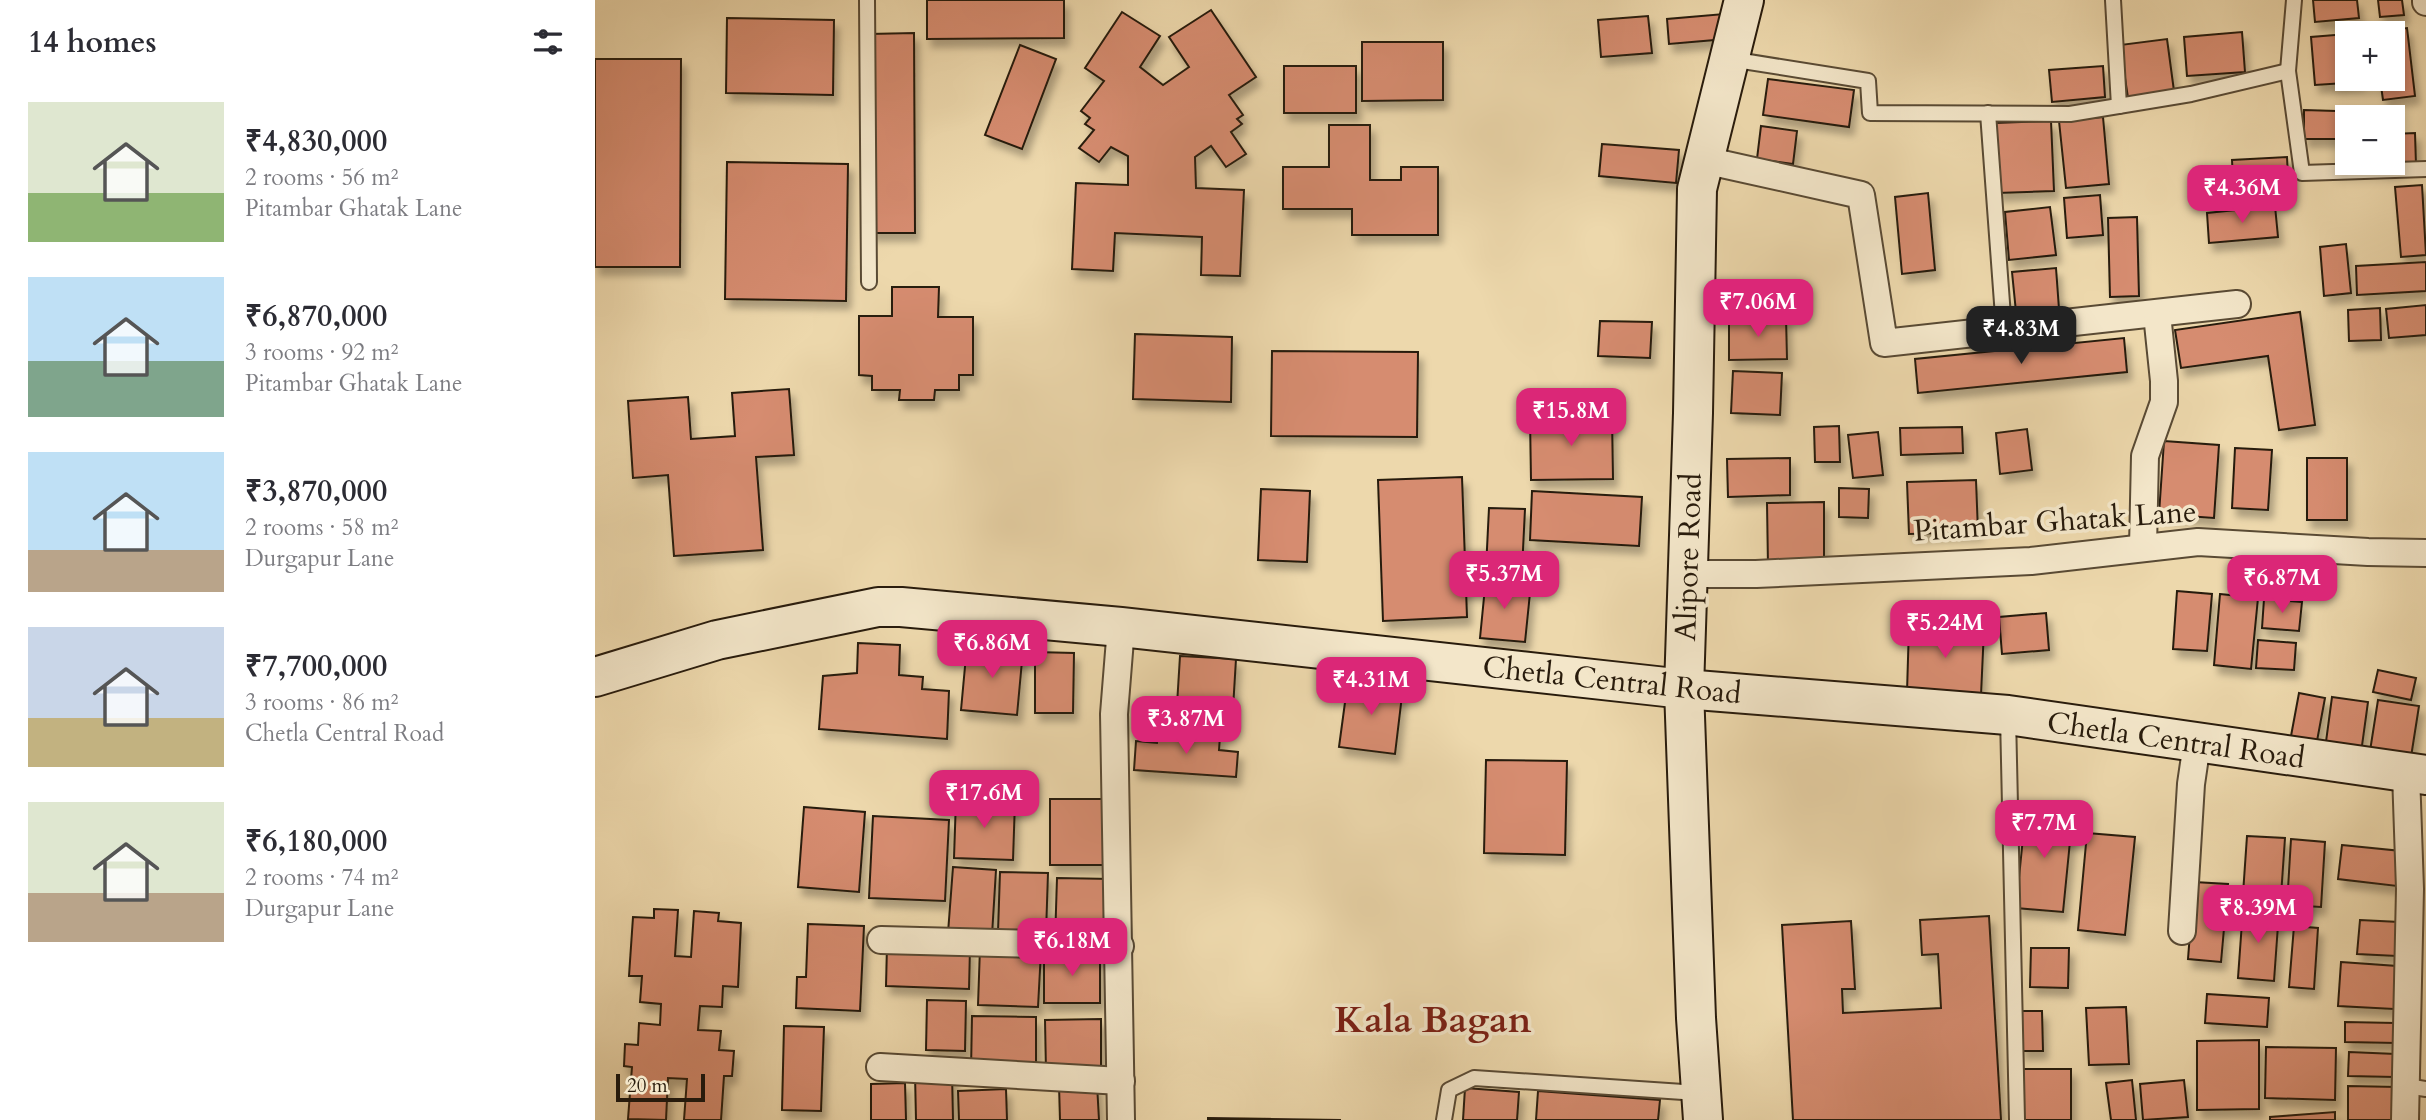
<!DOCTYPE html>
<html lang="en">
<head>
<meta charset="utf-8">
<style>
	:root { --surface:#fff; --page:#f2f2f3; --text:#2b2b33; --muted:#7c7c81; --accent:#db2777 }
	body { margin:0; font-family:Cardo,serif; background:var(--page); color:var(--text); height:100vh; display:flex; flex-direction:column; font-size:26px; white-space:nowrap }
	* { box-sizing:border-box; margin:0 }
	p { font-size:23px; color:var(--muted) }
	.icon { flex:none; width:38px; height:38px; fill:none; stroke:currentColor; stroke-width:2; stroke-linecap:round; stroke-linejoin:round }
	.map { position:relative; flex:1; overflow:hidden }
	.drawer { display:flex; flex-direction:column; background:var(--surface); width:595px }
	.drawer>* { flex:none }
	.tools { position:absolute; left:1740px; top:21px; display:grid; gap:14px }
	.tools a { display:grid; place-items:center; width:70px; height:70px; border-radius:0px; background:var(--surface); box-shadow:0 4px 10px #0003; font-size:35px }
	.scale { position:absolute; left:21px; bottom:18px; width:89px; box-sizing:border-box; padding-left:7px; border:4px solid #281b0c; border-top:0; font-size:19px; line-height:24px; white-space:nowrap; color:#281b0c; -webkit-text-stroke:5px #f3e6c9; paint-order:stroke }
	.price { position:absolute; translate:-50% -60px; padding:0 16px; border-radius:14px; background:var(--accent); color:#fff; font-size:23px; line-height:46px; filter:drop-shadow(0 2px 4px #0008) }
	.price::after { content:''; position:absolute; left:50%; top:42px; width:21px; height:16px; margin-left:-10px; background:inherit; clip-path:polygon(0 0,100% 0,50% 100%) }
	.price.active { background:#222; color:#fff }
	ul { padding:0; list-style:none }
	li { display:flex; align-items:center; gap:21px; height:175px; padding:0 28px }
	li span { display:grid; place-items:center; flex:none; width:196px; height:140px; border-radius:0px; color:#555 }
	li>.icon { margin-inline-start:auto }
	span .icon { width:84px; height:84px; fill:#fffc; stroke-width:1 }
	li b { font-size:30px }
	h2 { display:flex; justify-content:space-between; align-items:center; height:84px; padding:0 28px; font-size:30px }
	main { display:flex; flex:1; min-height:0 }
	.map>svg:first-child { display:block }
	.building { fill:#d68c70; stroke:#281b0c; stroke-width:2; filter:url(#shadow) }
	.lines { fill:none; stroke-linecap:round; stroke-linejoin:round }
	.service-casing { stroke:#594a34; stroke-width:18 }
	.minor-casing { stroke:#594a34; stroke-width:30 }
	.secondary-casing { stroke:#281b0c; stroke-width:42 }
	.service { stroke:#f3e6c9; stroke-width:14 }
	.minor { stroke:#f3e6c9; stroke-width:26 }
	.secondary { stroke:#f3e6c9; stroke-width:38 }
	.labels { text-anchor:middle; stroke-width:7; stroke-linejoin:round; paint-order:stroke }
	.street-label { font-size:30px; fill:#281b0c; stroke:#f3e6c9 }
	.district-label { font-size:37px; font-weight:bold; fill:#7a1f14; stroke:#f3e6c9 }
</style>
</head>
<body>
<main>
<section class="drawer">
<h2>14 homes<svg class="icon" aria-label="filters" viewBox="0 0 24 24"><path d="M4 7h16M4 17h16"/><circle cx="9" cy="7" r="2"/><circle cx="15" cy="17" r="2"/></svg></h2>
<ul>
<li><span style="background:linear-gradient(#dfe7d0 65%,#8fb573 0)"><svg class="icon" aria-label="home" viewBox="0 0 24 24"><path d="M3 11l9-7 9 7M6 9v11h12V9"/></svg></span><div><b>₹4,830,000</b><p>2 rooms · 56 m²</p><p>Pitambar Ghatak Lane</p></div></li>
<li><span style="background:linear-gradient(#bfe0f5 60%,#7fa58c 0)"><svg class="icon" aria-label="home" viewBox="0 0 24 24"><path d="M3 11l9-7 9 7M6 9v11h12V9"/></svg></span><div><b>₹6,870,000</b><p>3 rooms · 92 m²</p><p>Pitambar Ghatak Lane</p></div></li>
<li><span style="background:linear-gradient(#bfe0f5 70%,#b9a48a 0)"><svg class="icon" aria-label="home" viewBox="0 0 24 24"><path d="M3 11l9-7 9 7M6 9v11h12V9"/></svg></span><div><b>₹3,870,000</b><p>2 rooms · 58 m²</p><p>Durgapur Lane</p></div></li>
<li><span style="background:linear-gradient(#c9d6e8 65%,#c2b280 0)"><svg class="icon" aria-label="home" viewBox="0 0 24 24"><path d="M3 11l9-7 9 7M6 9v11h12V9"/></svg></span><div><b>₹7,700,000</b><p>3 rooms · 86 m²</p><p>Chetla Central Road</p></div></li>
<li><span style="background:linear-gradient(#dfe7d0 65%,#b9a48a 0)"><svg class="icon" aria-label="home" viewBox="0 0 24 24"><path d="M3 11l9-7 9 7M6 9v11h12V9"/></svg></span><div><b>₹6,180,000</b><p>2 rooms · 74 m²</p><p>Durgapur Lane</p></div></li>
</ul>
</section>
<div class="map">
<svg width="1831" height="1120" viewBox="0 0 1831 1120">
	<defs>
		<filter id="shadow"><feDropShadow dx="4.5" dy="8" stdDeviation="3.5" flood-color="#0004"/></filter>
	</defs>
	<rect width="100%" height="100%" fill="#edd8ac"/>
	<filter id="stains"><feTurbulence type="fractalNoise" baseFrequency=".00286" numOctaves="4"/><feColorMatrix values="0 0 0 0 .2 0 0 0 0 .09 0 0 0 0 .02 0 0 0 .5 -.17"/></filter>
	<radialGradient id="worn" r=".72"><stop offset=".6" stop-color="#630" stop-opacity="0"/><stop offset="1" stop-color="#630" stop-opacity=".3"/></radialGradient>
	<g class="building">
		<path d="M332 0H469V38L332 39Z"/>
		<path d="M1718 0H1762L1764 18 1720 22Z"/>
		<path d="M1783 0H1807L1809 15 1785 17Z"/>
		<path d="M616 10 661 77 634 95 648 115 642 119 647 124 636 132 651 154 631 167 616 146 600 157 601 188 649 190 645 276 606 275 607 237 520 233 518 271 477 269 481 183 533 185V156L516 147 504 162 484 148 499 130 490 124 495 118 486 111 509 81 490 68 527 12 565 36 545 67 568 85 594 67 574 37Z"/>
		<path d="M1129 14 1131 39 1074 44 1072 19Z"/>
		<path d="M1053 16 1057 53 1006 57 1003 20Z"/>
		<path d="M132 18 239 20 238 95 131 93Z"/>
		<path d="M1812 28 1820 96 1788 100 1785 79H1797V33L1780 32Z"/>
		<path d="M1647 32 1650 72 1592 76 1589 37Z"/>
		<path d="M319 33 320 233H275L274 34Z"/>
		<path d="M1752 34V79H1764L1765 82 1720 85 1716 37Z"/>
		<path d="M1572 39 1579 91 1533 98 1525 45Z"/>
		<path d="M767 42H848V100L767 101Z"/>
		<path d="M425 45 461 59 427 149 390 135Z"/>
		<path d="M0 59H86L85 267H0Z"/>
		<rect x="689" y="66" width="72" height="47"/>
		<path d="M1508 66 1510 97 1457 102 1454 70Z"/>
		<path d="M1173 79 1259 90 1254 127 1168 115Z"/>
		<path d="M1709 110 1773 112V117H1752V139H1709Z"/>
		<path d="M1508 117 1514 184 1471 188 1464 121Z"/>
		<path d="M1456 121 1459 191 1402 193 1399 123Z"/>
		<path d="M734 125H775V180H806V167H843V235H757V209H688V167H734Z"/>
		<path d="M1166 126 1202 131 1198 164 1162 159Z"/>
		<path d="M1820 133 1821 165 1788 167V163H1797V134Z"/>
		<path d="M1007 144 1084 150 1081 183 1004 176Z"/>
		<path d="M1692 157 1694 198 1639 201 1637 160Z"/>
		<path d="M132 162 253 164 251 301 130 299Z"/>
		<path d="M1827 185 1831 255 1806 257 1800 187Z"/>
		<path d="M1333 193 1340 270 1307 274 1300 197Z"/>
		<path d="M1505 195 1508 235 1472 238 1469 198Z"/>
		<path d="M1680 206 1683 237 1614 243 1612 213Z"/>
		<path d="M1455 207 1461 255 1414 260 1410 212Z"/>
		<path d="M1542 217 1544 296 1515 297 1513 218Z"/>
		<path d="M1751 244 1756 293 1729 296 1725 247Z"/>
		<path d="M1831 262V291L1762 295 1761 266Z"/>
		<path d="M1461 268 1464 309 1421 312 1417 272Z"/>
		<path d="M297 287H344L343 317H378V375H364V390H340L339 400H304L305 390H277V376L264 375V316H297Z"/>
		<path d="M1831 305V335L1794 338 1791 309Z"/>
		<path d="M1785 308 1786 340 1754 341 1753 310Z"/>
		<path d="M1705 312 1720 425 1684 430 1673 356 1586 368 1580 330Z"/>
		<path d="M1191 317 1192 359 1134 360V319Z"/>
		<path d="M1005 321 1057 322 1055 358 1003 356Z"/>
		<path d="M540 334 637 337 636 402 538 399Z"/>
		<path d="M1529 338 1532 372 1323 393 1320 359Z"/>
		<path d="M677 351 823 352 822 437 676 436Z"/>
		<path d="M1138 371 1187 373 1185 415 1136 413Z"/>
		<path d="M194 389 199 455 161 457 168 550 79 556 73 475 38 478 33 401 93 397 96 439 140 436 137 393Z"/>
		<path d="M1017 417 1018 479 936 480 935 418Z"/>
		<path d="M1244 426 1245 462H1220L1219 427Z"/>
		<path d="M1367 427 1368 453 1306 455 1305 428Z"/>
		<path d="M1432 429 1437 470 1405 474 1401 433Z"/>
		<path d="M1283 432 1288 475 1258 478 1253 435Z"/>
		<path d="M1569 441 1624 445 1619 518 1564 514Z"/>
		<path d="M1640 448 1677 450 1673 510 1637 508Z"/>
		<path d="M1195 458V495L1133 497 1132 459Z"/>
		<rect x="1712" y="458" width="40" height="62"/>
		<path d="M867 477 872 617 788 621 783 480Z"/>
		<path d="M1381 480 1383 532 1314 534 1312 482Z"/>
		<path d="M1244 488 1274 489 1273 518 1244 517Z"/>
		<path d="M666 489 715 491 712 562 663 560Z"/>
		<path d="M937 491 1047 497 1044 546 935 540Z"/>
		<path d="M1229 502V566H1173L1172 503Z"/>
		<path d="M894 508 930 509 927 570 891 569Z"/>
		<path d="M891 577 922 580 921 592 935 593 930 642 885 638Z"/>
		<path d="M1582 591 1617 594 1612 651 1578 649Z"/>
		<path d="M1625 594 1663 598 1656 669 1619 665Z"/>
		<path d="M1669 599 1707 602 1704 631 1667 628Z"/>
		<path d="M1451 613 1454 650 1407 654 1404 617Z"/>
		<path d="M1314 626 1389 629 1386 695 1312 692Z"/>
		<path d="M1663 640 1701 643 1699 670 1661 668Z"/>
		<path d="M263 643 305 645 304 675 328 677 327 689 354 691 352 739 224 729 228 676 262 673Z"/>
		<path d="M372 645 428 650 422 715 366 710Z"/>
		<path d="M440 652 479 653 478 713H440Z"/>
		<path d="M585 656 641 659 637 725 581 721Z"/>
		<path d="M1783 670 1821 678 1816 700 1778 692Z"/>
		<path d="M753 680 808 687 800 754 744 747Z"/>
		<path d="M1704 693 1730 698 1722 741 1696 736Z"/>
		<path d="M1737 697 1773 702 1766 753 1730 749Z"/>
		<path d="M1783 700 1824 706 1816 757 1775 751Z"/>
		<path d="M563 732 625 736 624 750 643 752 641 777 539 770 541 741 562 743Z"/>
		<path d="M891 760 972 761 970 855 889 853Z"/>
		<path d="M361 799 420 801 418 860 359 858Z"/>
		<path d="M455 799H513L512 865H455Z"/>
		<path d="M209 807 270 812 264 892 203 887Z"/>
		<path d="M1431 807 1478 811 1468 912 1421 908Z"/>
		<path d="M278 816 354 820 350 901 274 898Z"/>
		<path d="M1492 833 1540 837 1530 935 1483 930Z"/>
		<path d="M1652 836 1690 838 1686 896 1648 894Z"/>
		<path d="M1696 839 1730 842 1726 907 1692 905Z"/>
		<path d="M1747 845 1806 851 1802 886 1743 879Z"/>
		<path d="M358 867 401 870 397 935 353 933Z"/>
		<path d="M405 872 453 873 451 933 403 932Z"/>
		<path d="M462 878 518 879V942L460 941Z"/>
		<path d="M1599 882 1633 884 1626 962 1593 959Z"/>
		<path d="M1648 908 1684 911 1679 981 1643 978Z"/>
		<path d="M59 909 83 910 80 956 96 957 99 911 124 913 123 921 146 923 143 987 128 986 127 1007 105 1006 103 1030 126 1031 124 1050 139 1051 137 1076H129L126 1120H89L92 1079 73 1078 71 1120 33 1119 37 1067 29 1066 30 1044 43 1045 44 1023 65 1025 66 1004 45 1002 47 976H34L38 917 59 918Z"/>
		<path d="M1394 916 1406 1120H1198L1187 925 1256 921 1260 989H1247L1248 1013 1346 1008 1343 954 1327 955 1325 920Z"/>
		<path d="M1765 920 1804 922 1802 956 1762 954Z"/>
		<path d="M213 924 269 926 265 1011 201 1008 202 977H211Z"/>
		<path d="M1699 926 1723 928 1719 989 1694 987Z"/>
		<path d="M292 946 375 948 374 989 291 986Z"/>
		<path d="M385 948 446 951 443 1007 383 1005Z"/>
		<path d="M1436 948H1474L1473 988 1435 987Z"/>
		<rect x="449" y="952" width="56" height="51"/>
		<path d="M1746 962 1802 966 1799 1009 1743 1006Z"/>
		<path d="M1612 994 1674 998 1672 1027 1610 1023Z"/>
		<path d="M332 1000 371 1001 370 1051 331 1050Z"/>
		<path d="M1531 1007 1534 1064 1494 1065 1491 1008Z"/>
		<path d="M1425 1011H1447L1448 1051H1426Z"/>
		<path d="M377 1016 441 1017V1071L376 1070Z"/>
		<path d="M506 1019V1071L451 1072 450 1020Z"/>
		<path d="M1750 1022 1801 1023 1802 1043 1750 1042Z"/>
		<path d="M189 1026 229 1027 226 1111 187 1110Z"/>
		<path d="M1664 1040V1109L1602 1110V1041Z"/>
		<path d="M1671 1047 1741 1048 1740 1100 1670 1098Z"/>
		<path d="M1754 1052 1801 1054 1800 1077 1753 1076Z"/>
		<rect x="1428" y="1069" width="48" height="51"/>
		<path d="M357 1073 358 1120H321L320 1074Z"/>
		<path d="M1537 1080 1541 1120H1516L1511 1083Z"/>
		<path d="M1589 1080 1593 1117 1548 1120 1545 1084Z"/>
		<path d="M310 1083 311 1120H276V1084Z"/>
		<path d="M502 1084 504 1120H465L464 1085Z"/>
		<path d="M1753 1086 1803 1087 1802 1120H1753Z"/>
		<path d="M870 1088 924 1092 922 1120H868Z"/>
		<path d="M411 1089 412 1120H364L363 1091Z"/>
		<path d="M943 1091 1065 1100 1063 1120H941Z"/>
		<path d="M1740 1112V1120H1675V1117Z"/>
		<path d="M613 1118 746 1120H613Z"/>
	</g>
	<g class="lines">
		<defs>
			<g id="service">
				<path d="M272 0 274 282"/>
				<path d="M1518 0 1524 106"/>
				<path d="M1699 0 1693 71 1707 173 1831 169"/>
				<path d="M1135 59 1273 81 1275 113 1475 114 1596 94 1693 71"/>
				<path d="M1393 113 1409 330"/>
				<path d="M1413 716 1422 1120"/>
				<path d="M1812 1086 1831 1089"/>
				<path d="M849 1120 854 1090 879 1078 1103 1093"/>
			</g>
			<g id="minor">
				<path d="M1831 0V2"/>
				<path d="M1109 160 1266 195 1289 343 1642 304"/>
				<path d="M1548 547 1550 456 1569 402V381L1562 314"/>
				<path d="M1093 574H1161L1436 561 1603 542 1773 552 1831 553"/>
				<path d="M1587 931 1596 784 1602 743"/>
				<path d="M286 940 525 946"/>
				<path d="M285 1067 526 1081"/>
				<path d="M526 1120 519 714 526 627"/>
				<path d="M1810 1120 1815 889 1811 773"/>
			</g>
			<g id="secondary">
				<path d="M0 677 122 640 283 607H306L526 627 1089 689 1413 715 1831 775"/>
				<path d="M1108 1120 1101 1018 1089 689 1098 413 1102 189 1149 0"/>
			</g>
		</defs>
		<use href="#service" class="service-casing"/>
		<use href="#minor" class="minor-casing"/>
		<use href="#secondary" class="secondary-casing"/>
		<use href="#service" class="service"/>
		<use href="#minor" class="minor"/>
		<use href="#secondary" class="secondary"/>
	</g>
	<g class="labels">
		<g class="street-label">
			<text transform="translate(1460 521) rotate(-4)" y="10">Pitambar Ghatak Lane</text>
			<text transform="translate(1093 557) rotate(-88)" y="10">Alipore Road</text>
			<text transform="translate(1017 680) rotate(6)" y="10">Chetla Central Road</text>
			<text transform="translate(1581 740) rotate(8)" y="10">Chetla Central Road</text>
		</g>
		<g class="district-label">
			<text x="838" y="1032">Kala Bagan</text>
		</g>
	</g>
	<rect width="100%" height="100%" filter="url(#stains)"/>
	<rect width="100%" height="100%" fill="url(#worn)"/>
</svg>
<div class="tools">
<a>+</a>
<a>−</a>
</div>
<div class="scale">20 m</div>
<b class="price" style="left:1647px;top:225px">₹4.36M</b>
<b class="price" style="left:1163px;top:339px">₹7.06M</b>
<b class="price active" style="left:1426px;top:366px">₹4.83M</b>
<b class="price" style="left:976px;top:448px">₹15.8M</b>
<b class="price" style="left:909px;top:611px">₹5.37M</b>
<b class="price" style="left:1687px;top:615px">₹6.87M</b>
<b class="price" style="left:1350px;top:660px">₹5.24M</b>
<b class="price" style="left:397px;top:680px">₹6.86M</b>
<b class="price" style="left:776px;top:717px">₹4.31M</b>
<b class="price" style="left:591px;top:756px">₹3.87M</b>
<b class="price" style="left:389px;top:830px">₹17.6M</b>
<b class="price" style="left:1449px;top:860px">₹7.7M</b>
<b class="price" style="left:1663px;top:945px">₹8.39M</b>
<b class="price" style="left:477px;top:978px">₹6.18M</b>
</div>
</main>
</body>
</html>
